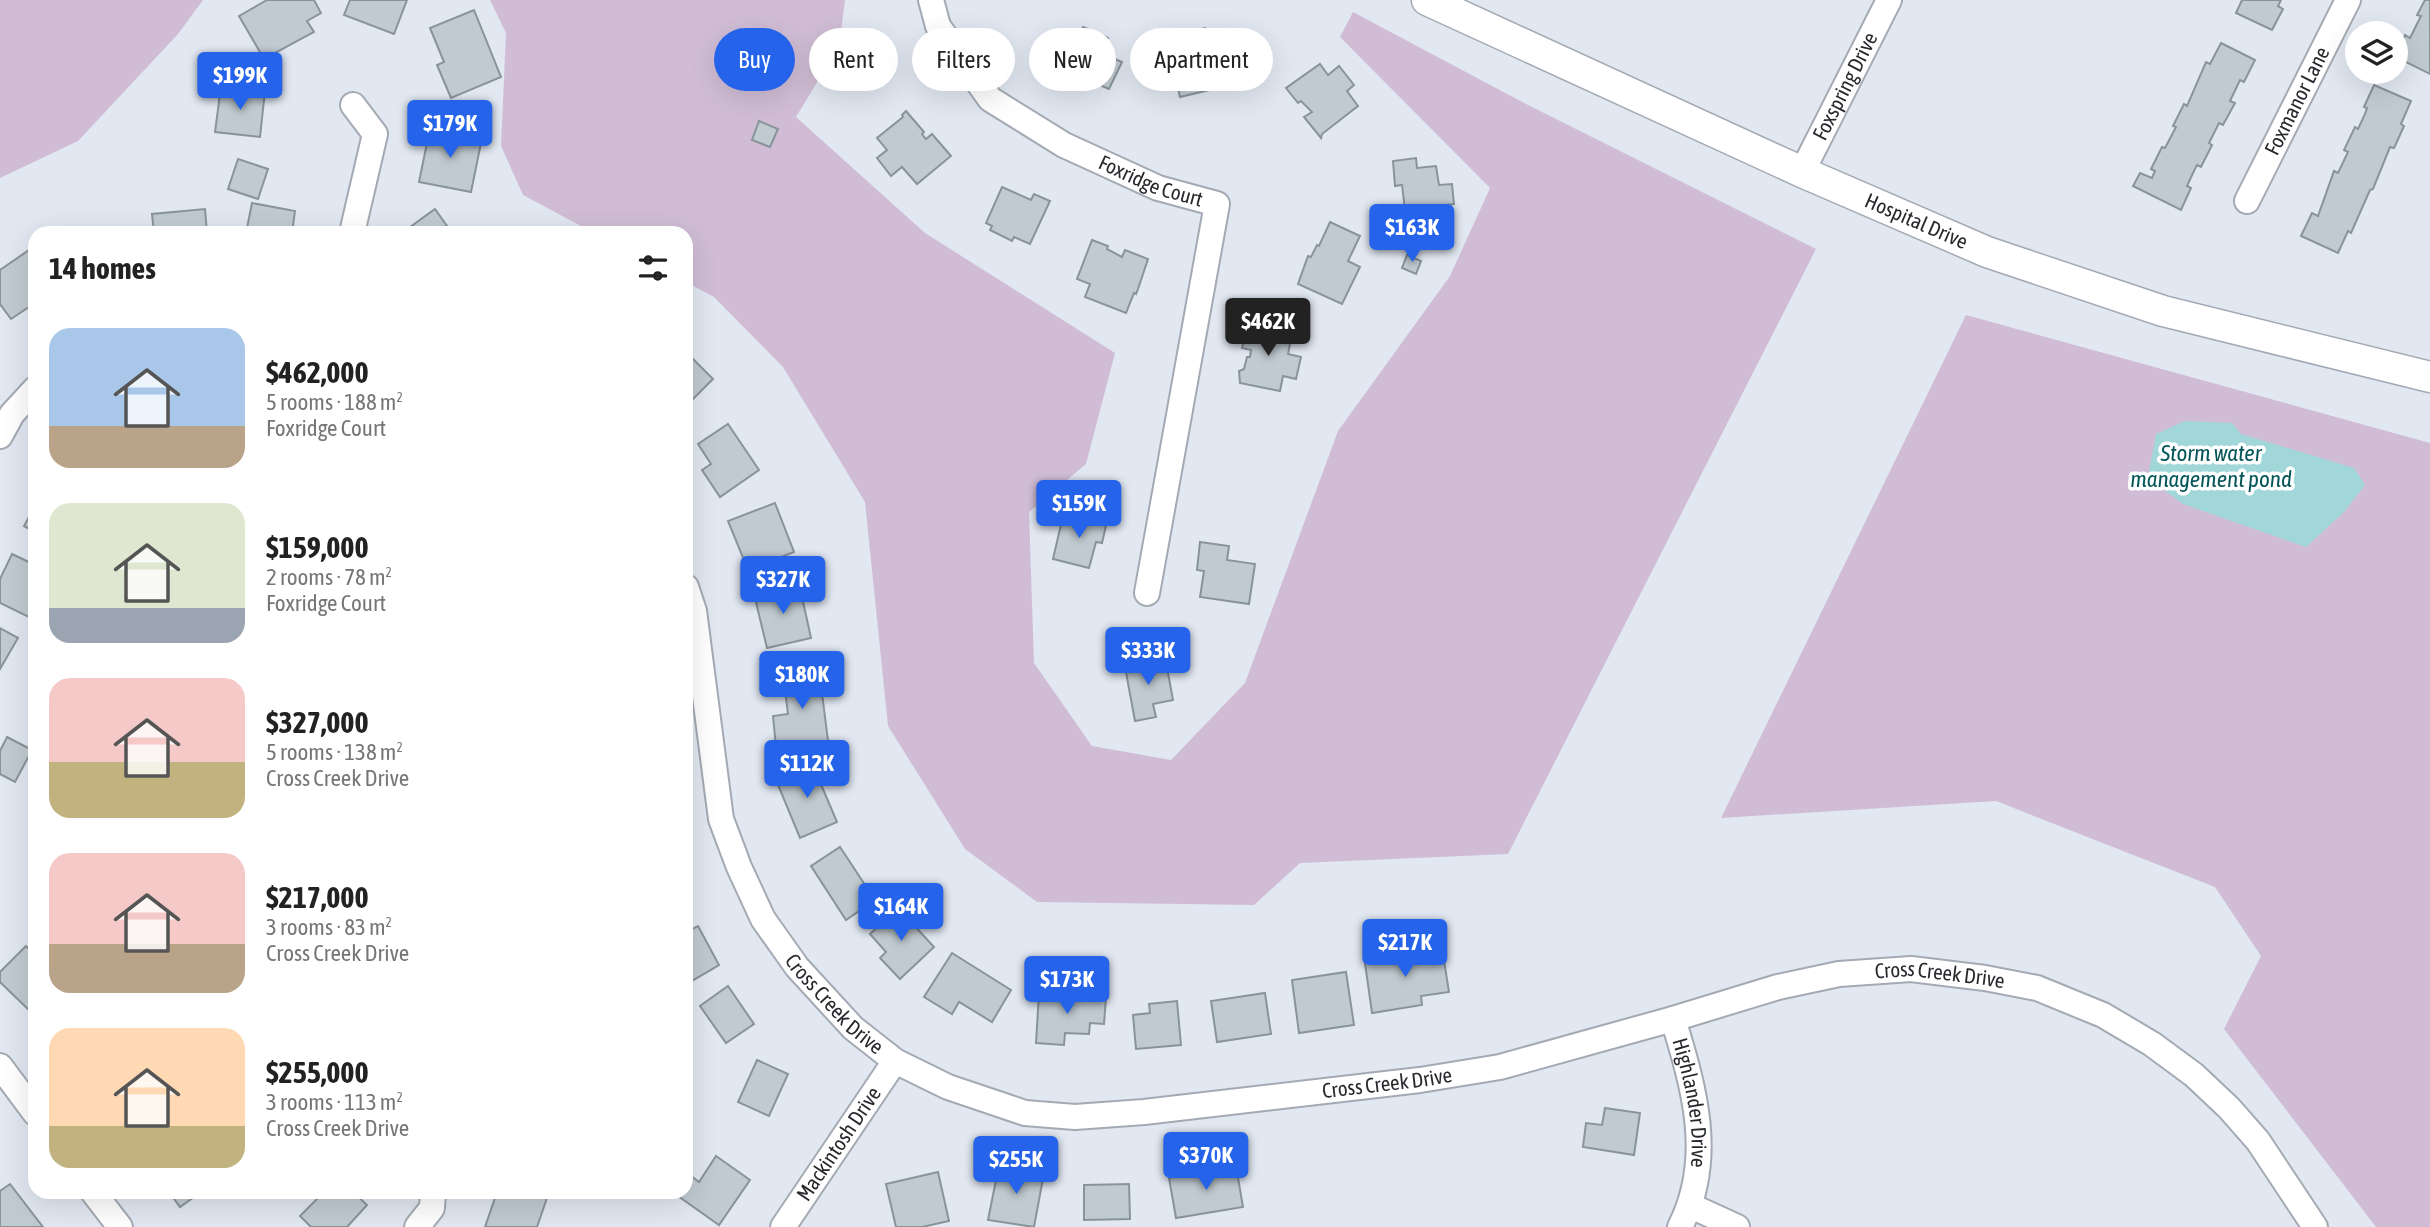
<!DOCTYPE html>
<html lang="en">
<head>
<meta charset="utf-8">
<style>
	:root { --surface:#fff; --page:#f2f2f2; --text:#222; --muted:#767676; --accent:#2563eb }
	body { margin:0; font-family:"Asap Condensed",sans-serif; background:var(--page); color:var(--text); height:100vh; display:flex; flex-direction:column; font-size:26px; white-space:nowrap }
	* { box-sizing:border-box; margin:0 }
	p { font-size:23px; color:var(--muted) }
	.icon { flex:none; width:38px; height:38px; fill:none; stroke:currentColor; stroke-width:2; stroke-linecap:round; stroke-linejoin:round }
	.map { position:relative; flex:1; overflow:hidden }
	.drawer { position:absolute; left:28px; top:226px; width:665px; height:973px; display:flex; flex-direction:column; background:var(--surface); border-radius:21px; box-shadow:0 7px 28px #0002 }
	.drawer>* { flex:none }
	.hud { position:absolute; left:714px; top:28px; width:665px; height:63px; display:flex; gap:14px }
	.fabs { position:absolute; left:2345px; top:21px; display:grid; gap:14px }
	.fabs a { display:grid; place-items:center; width:63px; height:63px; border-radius:50%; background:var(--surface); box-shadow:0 7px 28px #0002; font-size:35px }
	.price { position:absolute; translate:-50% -60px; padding:0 16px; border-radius:7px; background:var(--accent); color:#fff; font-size:23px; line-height:46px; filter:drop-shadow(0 2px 4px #0008) }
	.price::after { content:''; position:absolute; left:50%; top:42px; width:21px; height:16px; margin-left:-10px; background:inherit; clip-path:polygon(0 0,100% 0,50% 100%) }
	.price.selected { background:#222; color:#fff }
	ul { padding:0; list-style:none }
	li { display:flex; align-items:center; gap:21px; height:175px; padding:0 21px }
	li span { display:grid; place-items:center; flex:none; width:196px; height:140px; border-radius:21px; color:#555 }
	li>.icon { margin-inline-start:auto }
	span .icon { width:84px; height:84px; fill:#fffc; stroke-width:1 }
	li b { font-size:30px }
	h2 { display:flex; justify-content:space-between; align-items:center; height:84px; padding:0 21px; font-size:30px }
	.tag { padding:0 24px; border-radius:32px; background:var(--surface); box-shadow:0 7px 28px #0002; font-size:24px; line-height:63px }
	.tag.selected { background:var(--accent); color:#fff }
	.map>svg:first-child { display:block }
	.green { fill:#d0bdd5 }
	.water { fill:#a1d7d9 }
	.building { fill:#c0cbd1; stroke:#89949a; stroke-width:2 }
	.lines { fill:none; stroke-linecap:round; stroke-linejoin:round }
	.minor-casing { stroke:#a4aab4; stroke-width:28 }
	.tertiary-casing { stroke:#a4aab4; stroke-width:33 }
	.minor { stroke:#fff; stroke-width:24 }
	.tertiary { stroke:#fff; stroke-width:30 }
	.labels { text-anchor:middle; stroke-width:7; stroke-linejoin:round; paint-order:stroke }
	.street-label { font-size:21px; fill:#27292d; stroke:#fff }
	.water-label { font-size:23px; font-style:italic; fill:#035558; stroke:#fff }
</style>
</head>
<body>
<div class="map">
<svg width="2430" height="1227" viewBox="0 0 2430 1227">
	<rect width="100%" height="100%" fill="#e1e8f2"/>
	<g class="green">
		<path d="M0 0H203L178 34 78 141 0 178Z"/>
		<path d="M490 0H845L839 46 796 117 925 233 1115 353 1086 464 1029 512 1034 663 1092 746 1171 760 1245 683 1338 431 1450 276 1490 188 1340 37 1353 12 1528 105 1816 249 1508 854 1300 863 1254 905 1037 902 965 849 888 726 865 502 783 367 714 297 686 282V233H594L523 195 501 146 506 33Z"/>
		<path d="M1966 315 2430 443V1227H2376L2224 1029 2261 956 2215 887 1996 801 1721 818Z"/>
	</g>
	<path class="water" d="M2185 421 2232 423 2241 434 2354 468 2365 485 2344 512 2306 547 2183 504 2165 491 2149 472 2156 434Z"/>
	<g class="building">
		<path d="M267 0H314L321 13 307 21 314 32 264 59 239 16Z"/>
		<path d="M350 0H407L394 34 344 15Z"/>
		<path d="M2242 0H2281L2278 6 2283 9 2272 30 2236 13Z"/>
		<path d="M2425 0H2430V74L2396 57 2405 35 2410 38 2421 16 2417 15Z"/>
		<path d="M474 10 501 77 451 98 437 65 444 62 430 28Z"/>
		<path d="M1083 27 1108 38 1101 53 1122 62 1109 89 1047 63 1062 31 1078 38Z"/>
		<path d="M1205 28 1212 34 1215 47 1227 44 1234 75 1220 78 1222 87 1180 97 1170 55 1183 52 1181 40 1185 33Z"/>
		<path d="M2221 43 2255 60 2244 82 2240 80 2230 101 2235 103 2223 125 2219 123 2209 143 2212 145 2201 167 2197 165 2193 173 2187 186 2191 188 2181 210 2133 186 2140 173 2152 178 2155 171 2151 169 2162 147 2165 148 2176 127 2173 126 2184 104 2187 106 2206 62 2210 64Z"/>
		<path d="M1320 64 1328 75 1339 66 1354 85 1347 91 1358 106 1322 134 1321 138 1304 117 1312 112 1301 101 1298 103 1286 88Z"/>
		<path d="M2374 85 2411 101 2401 124 2404 126 2395 146 2394 148 2390 147 2373 189 2370 190 2351 233 2348 231 2338 253 2301 236 2312 213 2318 216 2334 171 2338 173 2348 152 2344 150 2355 127 2358 129 2365 114 2367 108 2364 107Z"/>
		<path d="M221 86 265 91 260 137 215 132Z"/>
		<path d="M906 111 924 132 922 134 926 139 932 134 951 156 917 184 902 167 891 176 877 158 887 150 877 138 903 117 902 115Z"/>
		<path d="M759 121 778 129 770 147 752 140Z"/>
		<path d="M430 128 482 138 471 192 419 182Z"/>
		<path d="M1416 158 1417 168 1436 166 1439 185 1452 184 1454 204 1418 208 1417 212 1413 213 1405 210 1402 185 1395 186 1393 161Z"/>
		<path d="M238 159 268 169 258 199 228 189Z"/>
		<path d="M1002 187 1031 200 1034 194 1050 201 1030 244 1014 237 1012 241 990 230 992 226 986 223Z"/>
		<path d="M252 203 295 211 292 233H246Z"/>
		<path d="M205 209 207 233H154L152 214Z"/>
		<path d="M435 209 452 233H408L406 230Z"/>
		<path d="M1330 222 1360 236 1348 261 1360 267 1342 304 1298 284 1308 256 1311 257 1317 245 1319 246Z"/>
		<path d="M1092 240 1108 246 1107 249 1122 257 1125 250 1148 259 1138 289 1136 294 1134 293 1126 313 1085 297 1090 284 1077 279Z"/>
		<path d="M29 250 35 259V303L11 319 0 304V270Z"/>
		<path d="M1407 255 1421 261 1416 274 1402 268Z"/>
		<path d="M1248 324 1292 334 1288 354 1301 357 1296 379 1283 376 1280 391 1240 383 1239 371 1244 369 1247 357H1250L1251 350 1242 348Z"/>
		<path d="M686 352 713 379 686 406Z"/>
		<path d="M728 424 759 470 720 497 702 470 711 464 698 444Z"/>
		<path d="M775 503 794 552 748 570 728 521Z"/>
		<path d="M35 506V532L24 526Z"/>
		<path d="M1080 514 1107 521 1102 543 1096 542 1089 568 1053 559 1062 520 1078 523Z"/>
		<path d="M1200 542 1229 546 1227 560 1255 564 1249 604 1200 597 1204 571 1197 570Z"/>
		<path d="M12 554 35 565V620L0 603V579Z"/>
		<path d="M799 583 811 638 767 648 754 594Z"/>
		<path d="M0 628 18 638 0 669Z"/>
		<path d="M1165 657 1173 700 1153 704 1156 717 1135 721 1125 667Z"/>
		<path d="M819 669 828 741 776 747 773 716 788 714 783 674Z"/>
		<path d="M7 737 32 750 15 782 0 774V751Z"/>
		<path d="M817 762 825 780 820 782 837 822 800 838 776 780Z"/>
		<path d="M840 847 875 900 846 920 811 866Z"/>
		<path d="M898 908 934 947 900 979 880 958 886 952 870 934Z"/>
		<path d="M698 926 719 965 690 982 686 974V932Z"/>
		<path d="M1419 945 1420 957 1443 954 1449 992 1421 996 1422 1005 1372 1013 1365 963 1382 961 1380 950Z"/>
		<path d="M26 946 35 955 34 1015 0 982V972Z"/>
		<path d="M952 953 1011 990 992 1022 959 1002 952 1014 924 997Z"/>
		<path d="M1346 972 1354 1025 1299 1033 1292 980Z"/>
		<path d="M728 986 754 1024 726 1043 700 1006Z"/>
		<path d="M1039 993 1106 997 1104 1024 1090 1023 1089 1034 1065 1033 1064 1045 1036 1043Z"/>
		<path d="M1265 993 1271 1034 1217 1042 1211 1001Z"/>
		<path d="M1177 1001 1181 1045 1136 1049 1133 1015 1150 1013 1149 1004Z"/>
		<path d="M757 1060 788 1074 769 1116 738 1102Z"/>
		<path d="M1605 1108 1640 1113 1634 1155 1583 1147 1586 1123 1602 1125Z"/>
		<path d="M716 1156 750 1180 719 1225 678 1196 681 1192H686V1184L691 1176 699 1182Z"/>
		<path d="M999 1165 1044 1173 1034 1227 988 1220Z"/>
		<path d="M1236 1166 1243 1207 1176 1218 1169 1178Z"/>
		<path d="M938 1172 949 1221 922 1227H896L886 1184Z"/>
		<path d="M10 1184 43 1227H0V1191Z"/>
		<path d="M1129 1184 1130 1219 1084 1220V1185Z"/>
		<path d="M169 1192H201L180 1207Z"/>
		<path d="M324 1192H353L367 1205 347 1227H311L300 1216Z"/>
		<path d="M497 1192H538L548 1195 537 1227H485Z"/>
	</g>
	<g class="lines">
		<defs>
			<g id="minor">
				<path id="s1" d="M931 0 938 26 990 99 1064 145 1158 188 1217 204 1147 593"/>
				<path id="s2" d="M1802 172 1889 0"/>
				<path id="s3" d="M2247 201 2348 0"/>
				<path d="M352 233 375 134 353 105"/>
				<path d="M0 436 12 414 35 389"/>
				<path id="s4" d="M686 587 694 611 721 819 739 867 763 919 797 967 853 1028 895 1061 948 1087 1025 1113 1075 1117 1144 1112 1420 1080 1500 1067 1673 1019 1778 987 1839 974 1911 969 1985 978 2037 988 2103 1015 2152 1044 2194 1075 2229 1108 2258 1141 2315 1227"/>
				<path id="s5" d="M1673 1019C1694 1088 1715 1158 1680 1227"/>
				<path d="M0 1066 35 1113"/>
				<path d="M93 1192 120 1227"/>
				<path d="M1691 1206 1737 1227"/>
				<path d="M417 1227 432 1208 433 1192"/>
				<path id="s6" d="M783 1227 895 1061"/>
			</g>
			<g id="tertiary">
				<path id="s7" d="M1427 0 1802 172 1987 252 2163 311 2430 377"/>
			</g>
		</defs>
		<use href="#minor" class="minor-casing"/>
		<use href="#tertiary" class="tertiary-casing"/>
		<use href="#minor" class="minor"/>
		<use href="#tertiary" class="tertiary"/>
	</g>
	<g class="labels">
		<g class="street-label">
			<text dy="7" stroke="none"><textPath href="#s2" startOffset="96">Foxspring Drive</textPath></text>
			<text dy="7" stroke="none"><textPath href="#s3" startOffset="112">Foxmanor Lane</textPath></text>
			<text dy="7" stroke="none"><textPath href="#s1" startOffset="298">Foxridge Court</textPath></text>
			<text dy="7" stroke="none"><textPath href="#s7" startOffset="537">Hospital Drive</textPath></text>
			<text dy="7" stroke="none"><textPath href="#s4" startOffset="1610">Cross Creek Drive</textPath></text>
			<text dy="7" stroke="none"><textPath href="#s4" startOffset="455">Cross Creek Drive</textPath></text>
			<text dy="7" stroke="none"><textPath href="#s4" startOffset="1043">Cross Creek Drive</textPath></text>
			<text dy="7" stroke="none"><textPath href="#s5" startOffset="86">Highlander Drive</textPath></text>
			<text dy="7" stroke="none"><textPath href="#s6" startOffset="100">Mackintosh Drive</textPath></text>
		</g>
		<g class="water-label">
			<text x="2211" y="461">Storm water<tspan x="2211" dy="26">management pond</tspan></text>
		</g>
	</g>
</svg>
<div class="fabs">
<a><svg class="icon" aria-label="layers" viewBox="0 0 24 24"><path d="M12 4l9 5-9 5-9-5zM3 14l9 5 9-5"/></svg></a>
</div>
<b class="price" style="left:240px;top:112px">$199K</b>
<b class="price" style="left:450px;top:160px">$179K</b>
<b class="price" style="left:1412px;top:264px">$163K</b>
<b class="price selected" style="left:1268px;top:358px">$462K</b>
<b class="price" style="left:1079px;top:540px">$159K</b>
<b class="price" style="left:783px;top:616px">$327K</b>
<b class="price" style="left:1148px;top:687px">$333K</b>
<b class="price" style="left:802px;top:711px">$180K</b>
<b class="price" style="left:807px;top:800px">$112K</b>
<b class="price" style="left:901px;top:943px">$164K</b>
<b class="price" style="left:1405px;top:979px">$217K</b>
<b class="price" style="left:1067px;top:1016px">$173K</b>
<b class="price" style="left:1206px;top:1192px">$370K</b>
<b class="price" style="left:1016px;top:1196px">$255K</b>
<div class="hud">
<a class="tag selected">Buy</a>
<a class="tag">Rent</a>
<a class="tag">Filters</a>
<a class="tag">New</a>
<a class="tag">Apartment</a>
</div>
<section class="drawer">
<h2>14 homes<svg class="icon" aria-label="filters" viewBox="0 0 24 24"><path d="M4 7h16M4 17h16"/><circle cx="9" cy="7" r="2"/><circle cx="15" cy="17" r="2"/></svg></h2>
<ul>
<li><span style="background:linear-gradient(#a9c7e8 70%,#b9a48a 0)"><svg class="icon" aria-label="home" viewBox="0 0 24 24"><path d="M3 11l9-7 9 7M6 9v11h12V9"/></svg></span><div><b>$462,000</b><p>5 rooms · 188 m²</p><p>Foxridge Court</p></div></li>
<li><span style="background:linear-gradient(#dfe7d0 75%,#9aa5b1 0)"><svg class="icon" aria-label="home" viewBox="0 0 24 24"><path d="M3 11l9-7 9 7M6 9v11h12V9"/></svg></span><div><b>$159,000</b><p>2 rooms · 78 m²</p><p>Foxridge Court</p></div></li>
<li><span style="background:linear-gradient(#f6c9c9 60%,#c2b280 0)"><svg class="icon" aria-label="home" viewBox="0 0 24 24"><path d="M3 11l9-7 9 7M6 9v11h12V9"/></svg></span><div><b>$327,000</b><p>5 rooms · 138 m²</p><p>Cross Creek Drive</p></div></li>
<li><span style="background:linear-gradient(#f6c9c9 65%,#b9a48a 0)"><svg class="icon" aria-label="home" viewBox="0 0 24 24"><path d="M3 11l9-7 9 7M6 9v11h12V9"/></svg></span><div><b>$217,000</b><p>3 rooms · 83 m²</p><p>Cross Creek Drive</p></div></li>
<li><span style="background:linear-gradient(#ffd9b3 70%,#c2b280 0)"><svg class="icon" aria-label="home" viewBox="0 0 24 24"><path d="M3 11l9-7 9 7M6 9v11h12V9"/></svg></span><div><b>$255,000</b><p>3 rooms · 113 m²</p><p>Cross Creek Drive</p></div></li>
</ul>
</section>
</div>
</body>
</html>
